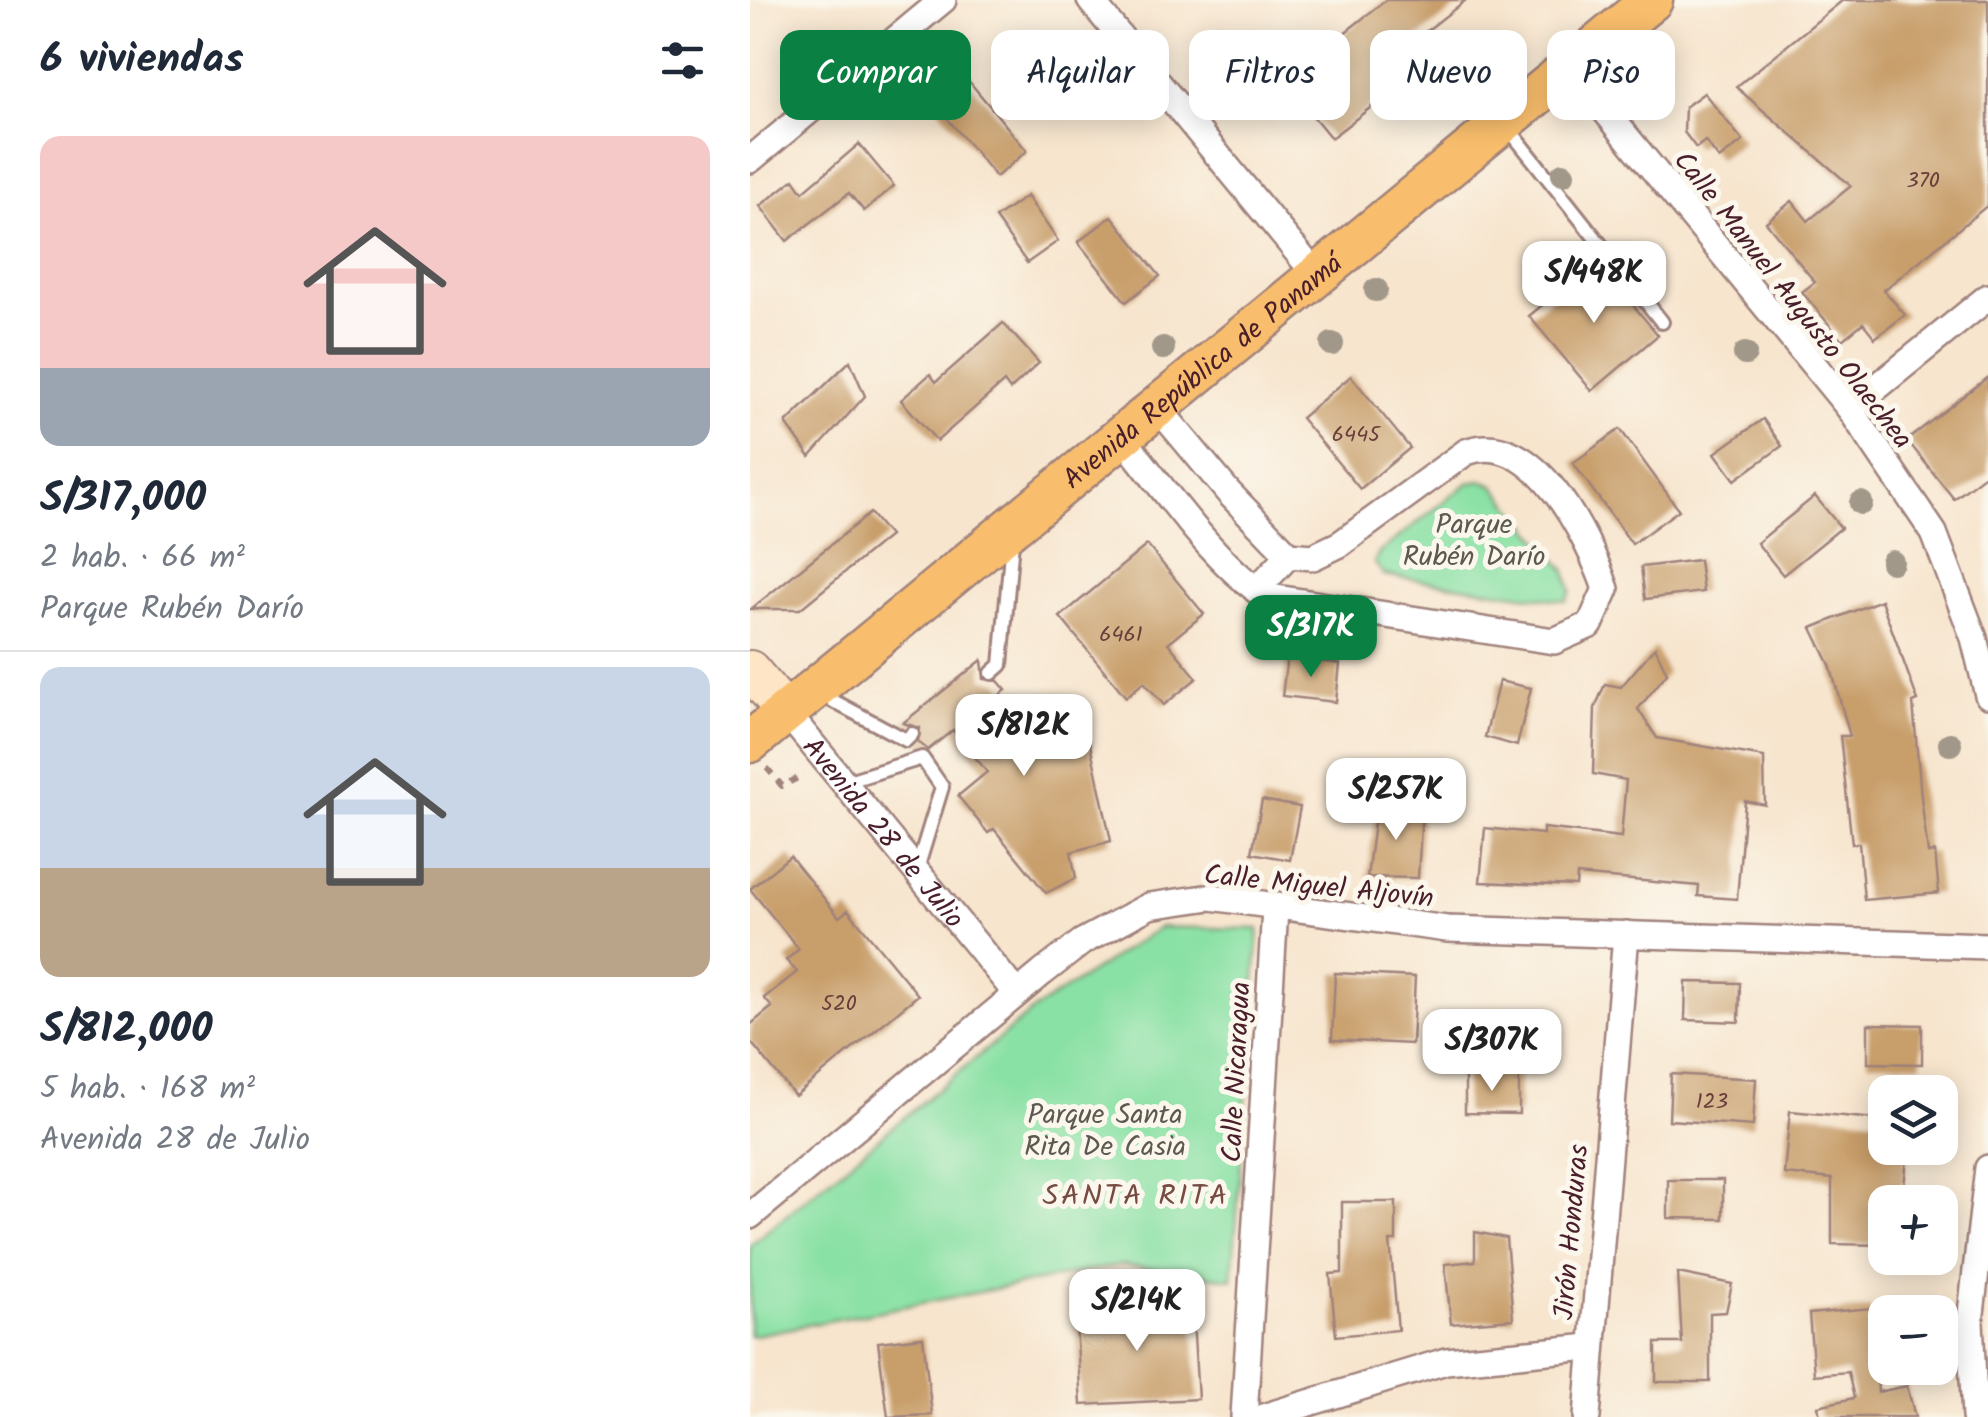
<!DOCTYPE html>
<html lang="es">
<head>
<meta charset="utf-8">
<style>
	:root { --surface:#fff; --page:#f2f2f3; --text:#1f2937; --muted:#747a83; --line:#e0e1e3; --accent:#0b8043 }
	body { margin:0; font-family:Kalam,sans-serif; background:var(--page); color:var(--text); height:100vh; display:flex; flex-direction:column; font-size:38px; white-space:nowrap }
	* { box-sizing:border-box; margin:0 }
	p { font-size:32px; color:var(--muted) }
	.icon { flex:none; width:55px; height:55px; fill:none; stroke:currentColor; stroke-width:2; stroke-linecap:round; stroke-linejoin:round }
	.map { position:relative; flex:1; overflow:hidden }
	.sheet { display:flex; flex-direction:column; background:var(--surface); width:750px }
	.sheet>* { flex:none }
	.hud { position:absolute; left:30px; top:30px; width:950px; height:90px; display:flex; gap:20px }
	.fabs { position:absolute; left:1118px; top:1075px; display:grid; gap:20px }
	.fabs a { display:grid; place-items:center; width:90px; height:90px; border-radius:20px; background:var(--surface); box-shadow:0 5px 25px #0003; font-size:50px }
	.price { position:absolute; translate:-50% -85px; padding:0 22px; border-radius:20px; background:#fff; color:#222; font-size:32px; line-height:65px; filter:drop-shadow(0 2px 5px #0008) }
	.price::after { content:''; position:absolute; left:50%; top:60px; width:30px; height:22px; margin-left:-15px; background:inherit; clip-path:polygon(0 0,100% 0,50% 100%) }
	.price.current { background:var(--accent); color:#fff }
	ul { padding:0; list-style:none }
	li { display:grid; align-content:center; gap:20px; height:530px; padding:0 40px }
	li+li { border-top:2px solid var(--line) }
	li span { display:grid; place-items:center; height:310px; border-radius:20px; color:#555 }
	li>.icon { margin-inline-start:auto }
	span .icon { width:180px; height:180px; fill:#fffc; stroke-width:1 }
	li b { font-size:42px }
	h2 { display:flex; justify-content:space-between; align-items:center; height:120px; padding:0 40px; font-size:42px }
	.pill { padding:0 35px; border-radius:20px; background:var(--surface); box-shadow:0 5px 25px #0003; font-size:35px; line-height:90px }
	.pill.current { background:var(--accent); color:#fff }
	main { display:flex; flex:1; min-height:0 }
	.map>svg:first-child { display:block }
	.green { fill:#8ae1a5; stroke:#6a8068; stroke-width:2.5 }
	.building { fill:#c89e6b }
	.lines { fill:none; stroke-linecap:round; stroke-linejoin:round }
	.lane-casing { stroke:#a0827c; stroke-width:18 }
	.street-casing { stroke:#a0827c; stroke-width:30 }
	.secondary-casing { stroke:#a0827c; stroke-width:42 }
	.primary-casing { stroke:#a0827c; stroke-width:45 }
	.path { stroke:#a0827c; stroke-width:6; stroke-dasharray:8 8; stroke-linecap:butt }
	.lane { stroke:#fff; stroke-width:12 }
	.street { stroke:#fff; stroke-width:25 }
	.secondary { stroke:#fde5c5; stroke-width:38 }
	.primary { stroke:#f9be6d; stroke-width:40 }
	.tree { fill:#a29889 }
	.labels { text-anchor:middle; stroke-width:10; stroke-linejoin:round; paint-order:stroke }
	.number-label { font-size:22px; fill:#6a3f3b }
	.street-label { font-size:28px; fill:#4a1f2b; stroke:#fbf7ec }
	.park-label { font-size:28px; fill:#5d5950; stroke:#fbf7ec }
	.neighbourhood-label { font-size:30px; letter-spacing:2.5px; fill:#764b41; stroke:#fbf7ec }
</style>
</head>
<body>
<main>
<section class="sheet">
<h2>6 viviendas<svg class="icon" aria-label="filters" viewBox="0 0 24 24"><path d="M4 7h16M4 17h16"/><circle cx="9" cy="7" r="2"/><circle cx="15" cy="17" r="2"/></svg></h2>
<ul>
<li><span style="background:linear-gradient(#f6c9c9 75%,#9aa5b1 0)"><svg class="icon" aria-label="home" viewBox="0 0 24 24"><path d="M3 11l9-7 9 7M6 9v11h12V9"/></svg></span><div><b>S/317,000</b><p>2 hab. · 66 m²</p><p>Parque Rubén Darío</p></div></li>
<li><span style="background:linear-gradient(#c9d6e8 65%,#b9a48a 0)"><svg class="icon" aria-label="home" viewBox="0 0 24 24"><path d="M3 11l9-7 9 7M6 9v11h12V9"/></svg></span><div><b>S/812,000</b><p>5 hab. · 168 m²</p><p>Avenida 28 de Julio</p></div></li>
</ul>
</section>
<div class="map">
<svg width="1238" height="1417" viewBox="0 0 1238 1417">
	<rect width="100%" height="100%" fill="#fbf7ec"/>
	<filter id="ink" filterUnits="userSpaceOnUse"><feTurbulence type="fractalNoise" baseFrequency=".01" numOctaves="2"/><feDisplacementMap in="SourceGraphic" scale="20" xChannelSelector="R" yChannelSelector="G"/><feConvolveMatrix kernelMatrix="1 2 1 2 8 2 1 2 1" color-interpolation-filters="sRGB"/></filter>
	<filter id="wash" filterUnits="userSpaceOnUse"><feTurbulence type="fractalNoise" baseFrequency=".0048" numOctaves="4" result="noise"/><feDisplacementMap in="SourceGraphic" scale="40" xChannelSelector="R" yChannelSelector="G"/><feGaussianBlur stdDeviation="2.25" result="paint"/><feColorMatrix in="noise" values="0 0 0 0 0 0 0 0 0 0 0 0 0 0 0 0 0 1.4 0 .05"/><feComposite in="paint" operator="in"/></filter>
	<g filter="url(#wash)">
		<rect width="100%" height="100%" fill="#f7e5ce"/>
		<g class="green">
			<path d="M732 481 744 485 816 571 821 591 816 601 634 575 624 562 630 552 718 483Z"/>
			<path d="M410 927 509 929 482 1279 371 1265 0 1336V1245L285 1009Z"/>
		</g>
		<g id="blocks">
			<g class="building">
				<path d="M636 0H716L656 47 672 68 581 138 540 88 598 40 593 34Z"/>
				<path d="M1093 0H1238V205L1134 290 1155 315 1125 338 1113 323 1092 340 1052 292 1065 282 1016 222 1042 201 1058 221 1101 186 986 87Z"/>
				<path d="M193 50 277 151 246 177 162 76Z"/>
				<path d="M954 93 993 141 969 159 955 141 946 148 934 132 935 107Z"/>
				<path d="M109 144 144 186 114 211 99 193 37 241 10 206 44 179 53 192Z"/>
				<path d="M277 196 308 241 277 263 245 218Z"/>
				<path d="M362 216 410 276 376 302 328 242Z"/>
				<path d="M846 261 908 335 842 391 779 316Z"/>
				<path d="M253 323 289 363 260 390 254 382 187 441 151 400 180 374 186 382Z"/>
				<path d="M100 361 115 396 60 457 36 423Z"/>
				<path d="M601 376 660 448 610 489 551 418Z"/>
				<path d="M1238 377V473L1204 499 1157 440Z"/>
				<path d="M1013 419 1032 446 985 480 965 453Z"/>
				<path d="M870 429 929 510 882 544 823 463Z"/>
				<path d="M1065 496 1091 528 1033 575 1007 543Z"/>
				<path d="M120 513 139 536 50 609H1Z"/>
				<path d="M397 545 454 614 418 643 447 678 414 705 394 682 376 697 310 617Z"/>
				<path d="M949 560 953 592 895 599 891 567Z"/>
				<path d="M1131 600 1168 701 1163 703 1171 797 1178 853 1185 852 1189 893 1114 900 1109 843 1102 844 1090 736H1100L1080 665 1062 628Z"/>
				<path d="M905 647 917 673 888 709 907 738 1014 757 1015 805 995 801 987 899 948 896 949 886 827 875 826 886 730 882 735 828 793 834V828L871 837 876 780 843 774 845 708 855 684 871 687Z"/>
				<path d="M537 657 590 664 586 702 532 696Z"/>
				<path d="M232 660 234 679 248 681 256 690 231 710 264 750 323 702 340 744 361 841 321 852 326 878 296 893 244 829 238 833 208 796 237 772 203 730 178 750 168 742 170 728 153 723Z"/>
				<path d="M749 681 781 688 767 746 735 737Z"/>
				<path d="M512 800 550 807 540 860 502 853Z"/>
				<path d="M626 807 672 808 668 878 617 877Z"/>
				<path d="M40 856 89 917 98 910 168 995 45 1096 0 1041V1025L22 1007 14 998 47 972 36 960 49 949 0 889Z"/>
				<path d="M585 973 665 977 662 1044 582 1040Z"/>
				<path d="M936 982 990 983 989 1022 935 1020Z"/>
				<path d="M1118 1024 1172 1025V1064L1118 1063Z"/>
				<path d="M921 1074 1006 1079 1003 1126 919 1120Z"/>
				<path d="M715 1075H769V1114L715 1113Z"/>
				<path d="M1040 1111 1135 1120V1148H1158L1154 1187 1135 1185V1245L1082 1244V1179L1034 1174Z"/>
				<path d="M918 1180H973V1219L918 1218Z"/>
				<path d="M592 1202H646V1241H640L648 1330 586 1336 580 1274 592 1273Z"/>
				<path d="M725 1232 756 1238 763 1319 701 1324 695 1264 725 1261Z"/>
				<path d="M928 1273 982 1284 976 1312 960 1313V1382H906V1343H932Z"/>
				<path d="M442 1304 448 1399 331 1405 325 1310Z"/>
				<path d="M1121 1308 1128 1392 1157 1386 1165 1417H1070L1068 1406 1104 1398 1098 1372 1064 1375 1059 1314Z"/>
				<path d="M173 1337 182 1415 138 1417 128 1342Z"/>
			</g>
		</g>
	</g>
	<g filter="url(#ink)">
		<use href="#blocks" fill-opacity="0" stroke="#a0827c" stroke-width="2.5"/>
		<g class="lines">
			<defs>
				<g id="lane">
					<path d="M755 124 912 322"/>
					<path d="M242 673 251 665 262 541"/>
					<path d="M70 694 156 740 162 734"/>
					<path d="M92 783 172 758 192 787 167 869"/>
				</g>
				<g id="street">
					<path d="M340 0 567 276"/>
					<path d="M820 68 1100 409 1184 533 1224 638 1238 695"/>
					<path d="M0 160 193 0"/>
					<path d="M1100 409 1238 297"/>
					<path d="M371 436C407 479 472 575 520 597L804 641 840 625 856 589C838 537 784 426 716 452L590 544 563 557 539 555 479 493 408 408"/>
					<path d="M506 590 539 555"/>
					<path id="s1" d="M36 712 266 993"/>
					<path d="M0 1216 292 973 332 942 399 906 461 897 697 929 1238 946"/>
					<path d="M494 1417 525 909"/>
					<path d="M513 1417 696 1361 840 1347"/>
					<path d="M837 1417 876 934"/>
					<path d="M1225 1417 1220 1322 1238 1168"/>
				</g>
				<path id="secondary" d="M0 670 36 712"/>
				<g id="primary">
					<path id="s2" d="M0 742 902 0"/>
				</g>
			</defs>
			<use href="#lane" class="lane-casing"/>
			<use href="#street" class="street-casing"/>
			<use href="#secondary" class="secondary-casing"/>
			<use href="#primary" class="primary-casing"/>
			<path class="path" d="M17 768 32 786 54 775"/>
			<use href="#lane" class="lane"/>
			<use href="#street" class="street"/>
			<use href="#secondary" class="secondary"/>
			<use href="#primary" class="primary"/>
		</g>
		<g class="tree">
			<circle cx="813" cy="174" r="12"/>
			<circle cx="626" cy="290" r="12"/>
			<circle cx="582" cy="344" r="12"/>
			<circle cx="413" cy="348" r="12"/>
			<circle cx="995" cy="354" r="12"/>
			<circle cx="1111" cy="503" r="12"/>
			<circle cx="1142" cy="562" r="12"/>
			<circle cx="1200" cy="744" r="12"/>
		</g>
	</g>
	<g class="labels">
		<g class="number-label">
			<text x="1173" y="187">370</text>
			<text x="606" y="441">6445</text>
			<text x="371" y="641">6461</text>
			<text x="89" y="1010">520</text>
			<text x="962" y="1108">123</text>
		</g>
		<g class="street-label">
			<text transform="translate(1044 299) rotate(52)" y="10">Calle Manuel Augusto Olaechea</text>
			<text dy="10" stroke="none"><textPath href="#s2" startOffset="585">Avenida República de Panamá</textPath></text>
			<text dy="10" stroke="none"><textPath href="#s1" startOffset="155">Avenida 28 de Julio</textPath></text>
			<text transform="translate(569 885) rotate(6)" y="10">Calle Miguel Aljovín</text>
			<text transform="translate(485 1072) rotate(-87)" y="10">Calle Nicaragua</text>
			<text transform="translate(820 1232) rotate(-85)" y="10">Jirón Honduras</text>
		</g>
		<g class="park-label">
			<text x="724" y="533">Parque<tspan x="724" dy="32">Rubén Darío</tspan></text>
			<text x="355" y="1123">Parque Santa<tspan x="355" dy="32">Rita De Casia</tspan></text>
		</g>
		<g class="neighbourhood-label">
			<text x="386" y="1205">SANTA RITA</text>
		</g>
	</g>
</svg>
<div class="fabs">
<a><svg class="icon" aria-label="layers" viewBox="0 0 24 24"><path d="M12 4l9 5-9 5-9-5zM3 14l9 5 9-5"/></svg></a>
<a>+</a>
<a>−</a>
</div>
<b class="price" style="left:844px;top:326px">S/448K</b>
<b class="price current" style="left:561px;top:680px">S/317K</b>
<b class="price" style="left:274px;top:779px">S/812K</b>
<b class="price" style="left:646px;top:843px">S/257K</b>
<b class="price" style="left:742px;top:1094px">S/307K</b>
<b class="price" style="left:387px;top:1354px">S/214K</b>
<div class="hud">
<a class="pill current">Comprar</a>
<a class="pill">Alquilar</a>
<a class="pill">Filtros</a>
<a class="pill">Nuevo</a>
<a class="pill">Piso</a>
</div>
</div>
</main>
</body>
</html>
